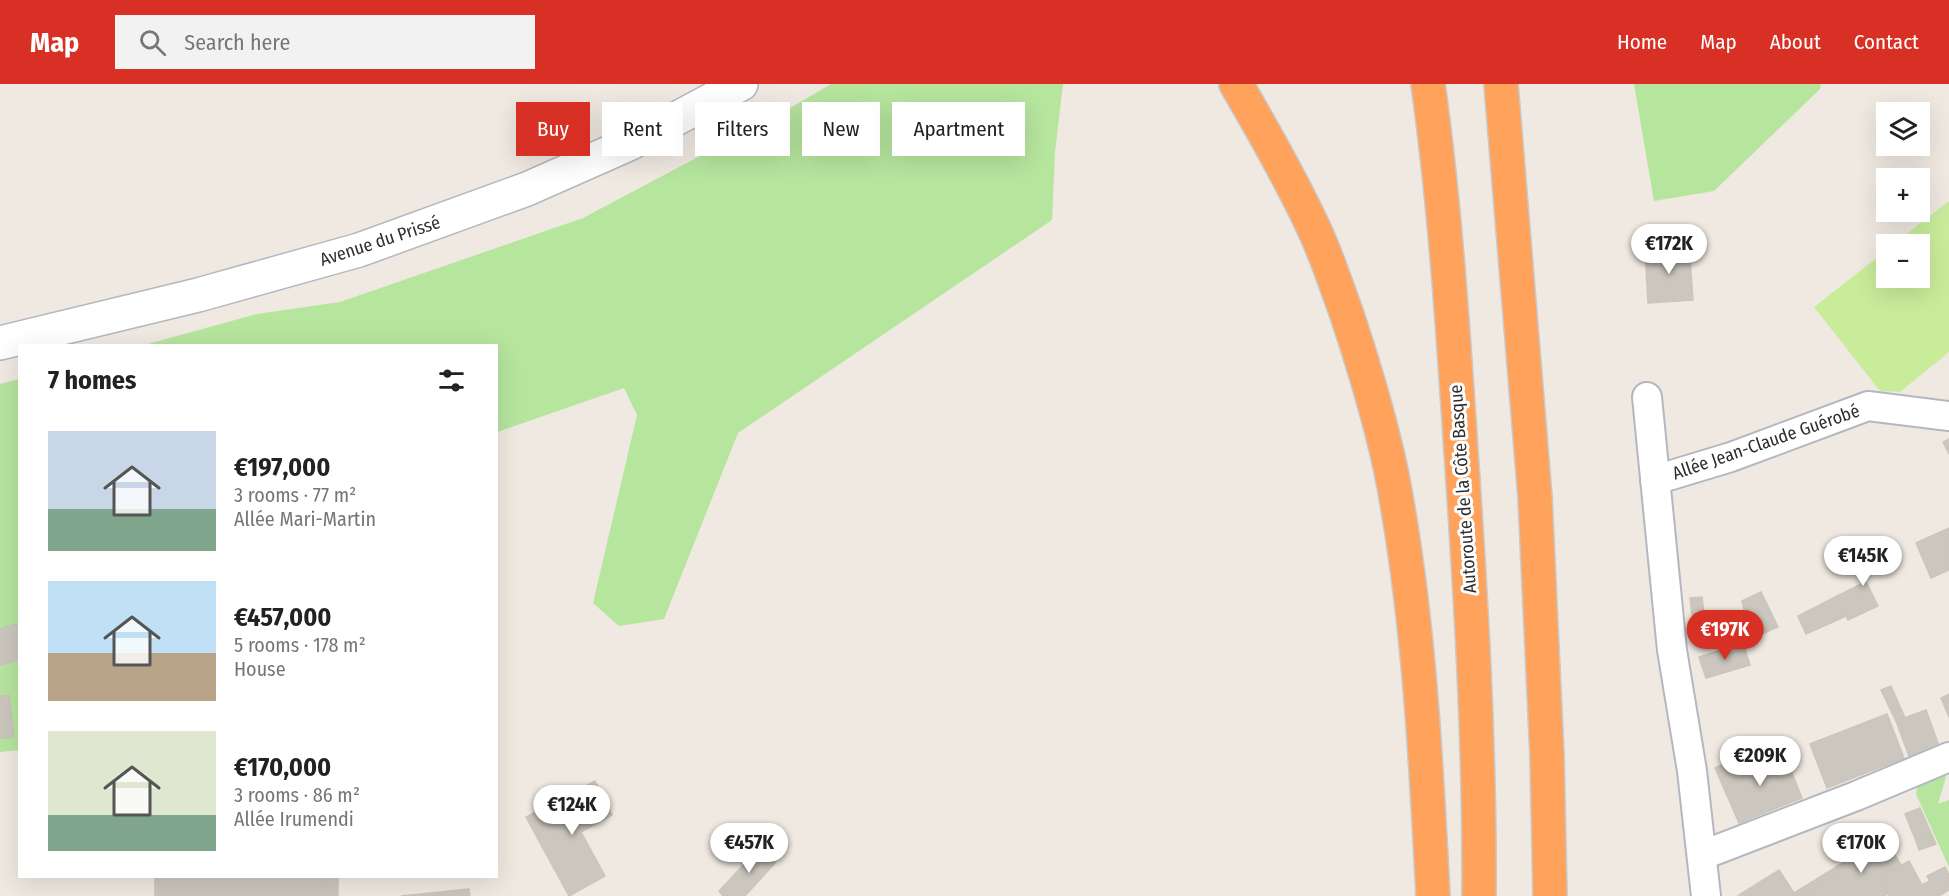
<!DOCTYPE html>
<html lang="en">
<head>
<meta charset="utf-8">
<style>
	:root { --surface:#fff; --page:#f2f2f2; --text:#222; --muted:#767676; --accent:#d93025 }
	body { margin:0; font-family:"Fira Sans Condensed",sans-serif; background:var(--page); color:var(--text); height:100vh; display:flex; flex-direction:column; font-size:22px; white-space:nowrap }
	* { box-sizing:border-box; margin:0 }
	p { font-size:20px; color:var(--muted) }
	.icon { flex:none; width:33px; height:33px; fill:none; stroke:currentColor; stroke-width:2; stroke-linecap:round; stroke-linejoin:round }
	.map { position:relative; flex:1; overflow:hidden }
	.sheet { position:absolute; left:18px; top:260px; width:480px; height:534px; display:flex; flex-direction:column; background:var(--surface); border-radius:0px; box-shadow:0 6px 24px #0002 }
	.sheet>* { flex:none }
	.banner { position:absolute; left:516px; top:18px; width:570px; height:54px; display:flex; gap:12px }
	.buttons { position:absolute; left:1876px; top:18px; display:grid; gap:12px }
	.buttons a { display:grid; place-items:center; width:54px; height:54px; border-radius:0px; background:var(--surface); box-shadow:0 6px 24px #0002; font-size:30px }
	.price { position:absolute; translate:-50% -51px; padding:0 14px; border-radius:21px; background:#fff; color:#222; font-size:20px; line-height:39px; filter:drop-shadow(0 2px 3px #0008) }
	.price::after { content:''; position:absolute; left:50%; top:36px; width:18px; height:14px; margin-left:-9px; background:inherit; clip-path:polygon(0 0,100% 0,50% 100%) }
	.price.current { background:var(--accent); color:#fff }
	ul { padding:0; list-style:none }
	li { display:flex; align-items:center; gap:18px; height:150px; padding:0 30px }
	li span { display:grid; place-items:center; flex:none; width:168px; height:120px; border-radius:0px; color:#555 }
	li>.icon { margin-inline-start:auto }
	span .icon { width:72px; height:72px; fill:#fffc; stroke-width:1 }
	li b { font-size:26px }
	h2 { display:flex; justify-content:space-between; align-items:center; height:72px; padding:0 30px; font-size:26px }
	.pill { padding:0 21px; border-radius:0px; background:var(--surface); box-shadow:0 6px 24px #0002; font-size:21px; line-height:54px }
	.pill.current { background:var(--accent); color:#fff }
	header { display:flex; align-items:center; gap:36px; box-sizing:border-box; height:84px; padding:0 30px; background:var(--accent); color:#fff }
	header strong { font-size:28px }
	nav { display:flex; gap:33px; margin-inline-start:auto; font-size:21px }
	.search { width:420px; height:54px; background:var(--page); display:flex; align-items:center; gap:15px; box-sizing:border-box; padding:0 21px; border-radius:0px; color:var(--muted); font-size:22px }
	.map>svg:first-child { display:block }
	.green { fill:#b6e59e }
	.pitch { fill:#c9ec9a }
	.building { fill:#cbc7bf; stroke:#cbc5ba; stroke-width:1.5 }
	.lines { fill:none; stroke-linecap:round; stroke-linejoin:round }
	.minor-casing { stroke:#b4b7c1; stroke-width:32 }
	.secondary-casing { stroke:#b4b7c1; stroke-width:36 }
	.motorway-casing { stroke:#c9c9c9; stroke-width:36 }
	.minor { stroke:#fff; stroke-width:28 }
	.secondary { stroke:#fff; stroke-width:33 }
	.motorway { stroke:#ffa35c; stroke-width:33 }
	.labels { text-anchor:middle; stroke-width:6; stroke-linejoin:round; paint-order:stroke }
	.street-label { font-size:18px; fill:#2e2e2e; stroke:#fff }
</style>
</head>
<body>
<header>
<strong>Map</strong>
<div class="search"><svg class="icon" aria-label="search" viewBox="0 0 24 24"><circle cx="10" cy="10" r="6"/><path d="M15 15l6 6"/></svg>Search here</div>
<nav><a>Home</a><a>Map</a><a>About</a><a>Contact</a></nav>
</header>
<div class="map">
<svg width="1949" height="812" viewBox="0 0 1949 812">
	<rect width="100%" height="100%" fill="#efe9e1"/>
	<g class="green">
		<path d="M831 0H1063L1055 68 1052 136 738 349 664 535 619 542 593 519 637 331 624 304 497 348 496 261H144L257 230 340 218 583 134 785 27Z"/>
		<path d="M1634 0H1821L1820 5 1714 107 1654 117Z"/>
		<path d="M19 295V666L0 668V300Z"/>
		<path d="M1948 686 1938 720 1949 716V783L1916 710 1918 698Z"/>
	</g>
	<path class="pitch" d="M1949 117V268L1900 308 1880 307 1814 223 1887 166V194H1920V160H1894Z"/>
	<g class="building">
		<path d="M1689 162 1693 216 1648 219 1645 165Z"/>
		<path d="M1949 355V370L1943 358Z"/>
		<path d="M1949 444V486L1931 494 1916 459Z"/>
		<path d="M1866 498 1869 504 1860 509 1857 502Z"/>
		<path d="M1857 502 1860 509 1869 504 1878 522 1848 536 1837 512Z"/>
		<path d="M1761 508 1778 543 1751 555 1742 517Z"/>
		<path d="M1837 512 1846 532 1806 550 1798 532Z"/>
		<path d="M1702 513 1704 530 1692 531 1690 514Z"/>
		<path d="M20 539V576L0 581V545Z"/>
		<path d="M1743 559 1750 581 1706 594 1699 573Z"/>
		<path d="M1891 602 1905 634 1896 637 1881 606Z"/>
		<path d="M1949 610V633L1941 614Z"/>
		<path d="M9 611 14 653 6 654 2 612Z"/>
		<path d="M0 612H2L6 654H0Z"/>
		<path d="M1926 626 1938 659 1909 672 1896 637Z"/>
		<path d="M1887 630 1904 674 1827 704 1810 660Z"/>
		<path d="M1784 669 1802 714 1739 739 1715 684 1724 680 1729 690Z"/>
		<path d="M595 697 612 731 581 748 605 792 569 812 526 733Z"/>
		<path d="M1920 724 1932 751 1916 757 1905 730Z"/>
		<path d="M1932 751 1936 760 1919 766 1916 757Z"/>
		<path d="M1884 754 1901 781 1879 794 1888 810 1884 812H1802L1839 789 1836 783Z"/>
		<path d="M763 760 775 779 745 812H723L719 807Z"/>
		<path d="M1909 777 1922 801 1930 797 1927 792 1945 783 1949 791V806L1939 812H1889L1879 794Z"/>
		<path d="M1836 783 1839 789 1802 812H1796L1794 809Z"/>
		<path d="M1779 786 1796 812 1739 811Z"/>
		<path d="M155 792H325L326 812H155Z"/>
		<path d="M325 792H338V812H326Z"/>
		<path d="M469 805 470 812H401Z"/>
	</g>
	<g class="lines">
		<defs>
			<g id="minor">
				<path d="M1647 313 1672 566 1692 687 1706 812"/>
				<path d="M1655 396 1731 373 1868 322 1949 332"/>
				<path d="M1703 771 1856 712 1949 673"/>
			</g>
			<path id="secondary" d="M0 259 198 211 359 166 527 105 631 59 741 0"/>
			<g id="motorway">
				<path d="M1236 0C1264 48 1292 97 1315 147 1327 173 1336 201 1346 228 1365 285 1383 343 1394 402 1419 537 1426 675 1433 812"/>
				<path d="M1428 0C1445 121 1453 245 1461 367 1471 515 1480 663 1479 812"/>
				<path d="M1501 0 1535 413 1547 672 1550 812"/>
			</g>
		</defs>
		<use href="#minor" class="minor-casing"/>
		<use href="#secondary" class="secondary-casing"/>
		<use href="#motorway" class="motorway-casing"/>
		<use href="#minor" class="minor"/>
		<use href="#secondary" class="secondary"/>
		<use href="#motorway" class="motorway"/>
	</g>
	<g class="labels">
		<g class="street-label">
			<text transform="translate(380 157) rotate(-18)" y="6">Avenue du Prissé</text>
			<text transform="translate(1766 358) rotate(-19)" y="6">Allée Jean-Claude Guérobé</text>
			<text transform="translate(1463 405) rotate(-94)" y="6">Autoroute de la Côte Basque</text>
		</g>
	</g>
</svg>
<div class="buttons">
<a><svg class="icon" aria-label="layers" viewBox="0 0 24 24"><path d="M12 4l9 5-9 5-9-5zM3 14l9 5 9-5"/></svg></a>
<a>+</a>
<a>−</a>
</div>
<b class="price" style="left:1669px;top:191px">€172K</b>
<b class="price" style="left:1863px;top:503px">€145K</b>
<b class="price current" style="left:1725px;top:577px">€197K</b>
<b class="price" style="left:1760px;top:703px">€209K</b>
<b class="price" style="left:572px;top:752px">€124K</b>
<b class="price" style="left:749px;top:790px">€457K</b>
<b class="price" style="left:1861px;top:790px">€170K</b>
<div class="banner">
<a class="pill current">Buy</a>
<a class="pill">Rent</a>
<a class="pill">Filters</a>
<a class="pill">New</a>
<a class="pill">Apartment</a>
</div>
<section class="sheet">
<h2>7 homes<svg class="icon" aria-label="filters" viewBox="0 0 24 24"><path d="M4 7h16M4 17h16"/><circle cx="9" cy="7" r="2"/><circle cx="15" cy="17" r="2"/></svg></h2>
<ul>
<li><span style="background:linear-gradient(#c9d6e8 65%,#7fa58c 0)"><svg class="icon" aria-label="home" viewBox="0 0 24 24"><path d="M3 11l9-7 9 7M6 9v11h12V9"/></svg></span><div><b>€197,000</b><p>3 rooms · 77 m²</p><p>Allée Mari-Martin</p></div></li>
<li><span style="background:linear-gradient(#bfe0f5 60%,#b9a48a 0)"><svg class="icon" aria-label="home" viewBox="0 0 24 24"><path d="M3 11l9-7 9 7M6 9v11h12V9"/></svg></span><div><b>€457,000</b><p>5 rooms · 178 m²</p><p>House</p></div></li>
<li><span style="background:linear-gradient(#dfe7d0 70%,#7fa58c 0)"><svg class="icon" aria-label="home" viewBox="0 0 24 24"><path d="M3 11l9-7 9 7M6 9v11h12V9"/></svg></span><div><b>€170,000</b><p>3 rooms · 86 m²</p><p>Allée Irumendi</p></div></li>
</ul>
</section>
</div>
</body>
</html>
